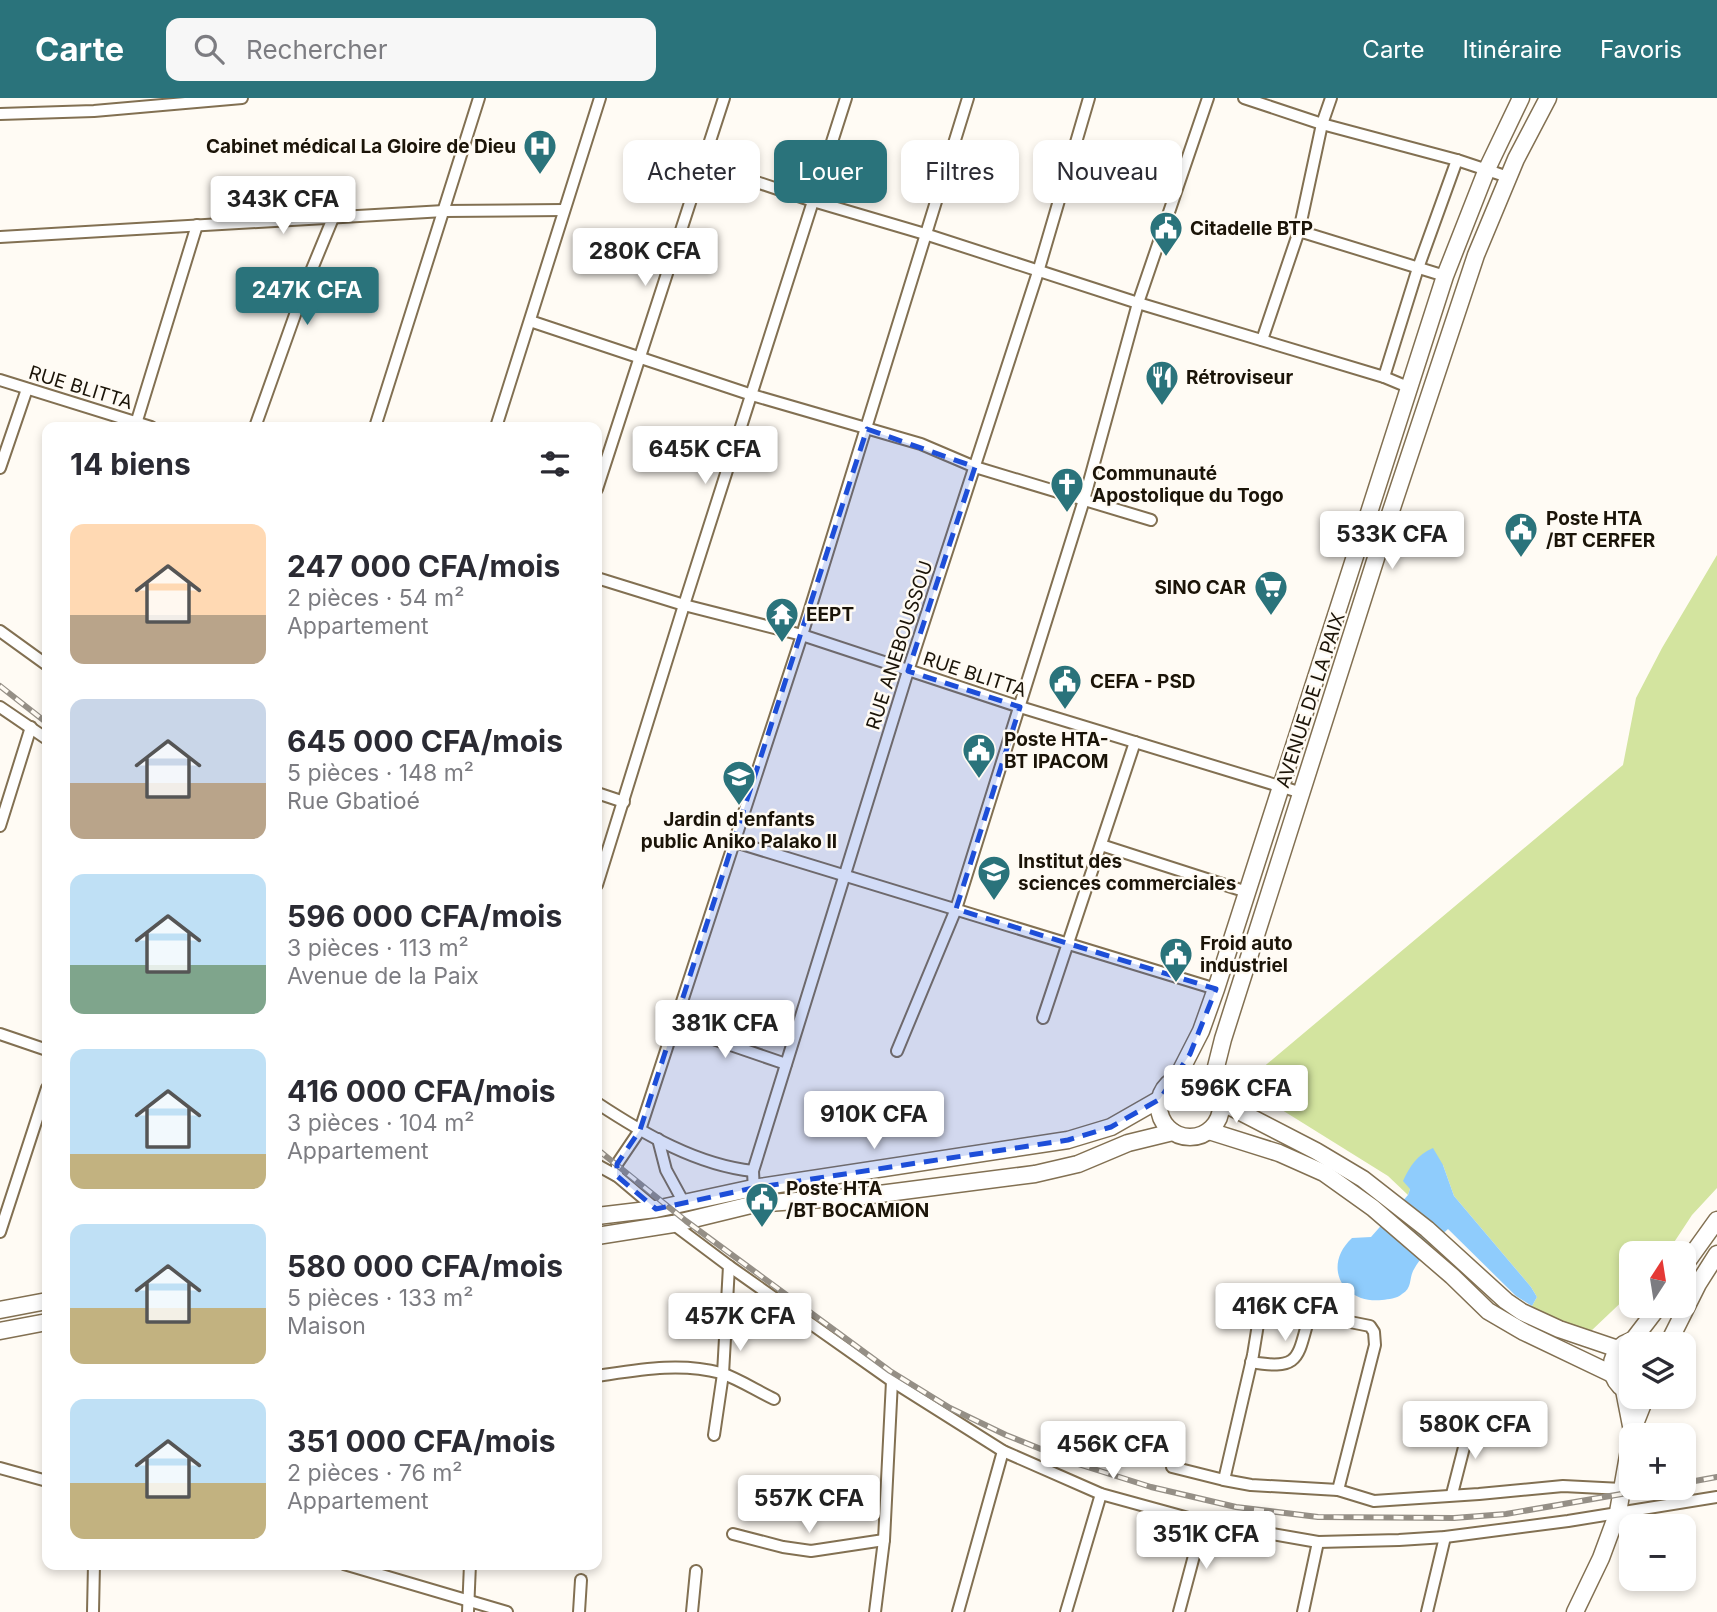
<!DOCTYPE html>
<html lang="fr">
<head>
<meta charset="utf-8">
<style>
	:root { --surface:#fff; --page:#f7f7f7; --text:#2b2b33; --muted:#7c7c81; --accent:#2a737b }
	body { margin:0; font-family:Inter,sans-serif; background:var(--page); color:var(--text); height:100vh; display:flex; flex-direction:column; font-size:26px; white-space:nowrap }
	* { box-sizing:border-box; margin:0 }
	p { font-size:23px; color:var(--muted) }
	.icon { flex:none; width:38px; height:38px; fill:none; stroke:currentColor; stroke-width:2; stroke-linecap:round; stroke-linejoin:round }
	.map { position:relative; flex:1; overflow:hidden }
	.panel { position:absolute; left:42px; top:324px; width:560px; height:1148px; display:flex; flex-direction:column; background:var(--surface); border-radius:14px; box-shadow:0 4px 10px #0003 }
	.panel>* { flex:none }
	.guide { position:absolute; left:623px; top:42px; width:665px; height:63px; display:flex; gap:14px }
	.needle { width:46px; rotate:12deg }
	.fabs { position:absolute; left:1619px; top:1143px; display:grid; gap:14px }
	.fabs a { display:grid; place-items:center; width:77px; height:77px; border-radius:14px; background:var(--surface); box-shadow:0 4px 10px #0003; font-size:35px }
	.price { position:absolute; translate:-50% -60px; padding:0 16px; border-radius:7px; background:#fff; color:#222; font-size:23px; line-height:46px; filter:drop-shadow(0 2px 4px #0008) }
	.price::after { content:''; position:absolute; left:50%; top:42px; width:21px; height:16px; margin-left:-10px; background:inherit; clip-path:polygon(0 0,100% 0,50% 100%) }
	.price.active { background:var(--accent); color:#fff }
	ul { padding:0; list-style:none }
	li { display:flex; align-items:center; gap:21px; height:175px; padding:0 28px }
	li span { display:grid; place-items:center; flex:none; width:196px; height:140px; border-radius:14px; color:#555 }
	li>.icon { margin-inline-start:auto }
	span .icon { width:84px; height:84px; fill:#fffc; stroke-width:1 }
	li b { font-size:30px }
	h2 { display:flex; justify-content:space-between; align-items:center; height:84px; padding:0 28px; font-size:30px }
	.pill { padding:0 24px; border-radius:14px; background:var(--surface); box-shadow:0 4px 10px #0003; font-size:24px; line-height:63px }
	.pill.active { background:var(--accent); color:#fff }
	header { display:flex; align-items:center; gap:42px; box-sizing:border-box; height:98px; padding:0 35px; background:var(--accent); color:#fff }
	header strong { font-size:33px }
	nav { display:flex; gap:38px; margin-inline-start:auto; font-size:24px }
	.search { width:490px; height:63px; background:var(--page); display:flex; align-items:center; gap:18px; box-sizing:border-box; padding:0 24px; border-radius:14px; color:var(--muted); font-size:26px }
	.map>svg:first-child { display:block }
	.green { fill:#d3e49f }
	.water { fill:#8fccfc }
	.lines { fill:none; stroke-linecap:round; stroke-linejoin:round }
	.minor-casing { stroke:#827052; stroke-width:14 }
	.secondary-casing { stroke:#827052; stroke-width:19 }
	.minor { stroke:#fff; stroke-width:10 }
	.secondary { stroke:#fff; stroke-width:16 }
	.rail-casing { stroke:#958f86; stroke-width:6 }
	.rail { stroke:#fffbf4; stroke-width:3.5; stroke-dasharray:10; stroke-linecap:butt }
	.marked { fill:#1d4ed8; fill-opacity:0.2; stroke:#1d4ed8; stroke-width:5; stroke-dasharray:14 9; stroke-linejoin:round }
	.labels { text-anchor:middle; stroke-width:5; stroke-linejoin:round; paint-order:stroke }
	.poi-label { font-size:19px; font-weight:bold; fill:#1b1408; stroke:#fffbf4; text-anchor:start }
	.street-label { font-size:19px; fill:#1b1408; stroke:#fffbf4 }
</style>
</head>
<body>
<header>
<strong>Carte</strong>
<div class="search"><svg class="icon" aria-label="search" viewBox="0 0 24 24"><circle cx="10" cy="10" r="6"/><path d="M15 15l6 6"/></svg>Rechercher</div>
<nav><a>Carte</a><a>Itinéraire</a><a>Favoris</a></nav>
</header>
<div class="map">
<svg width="1717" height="1514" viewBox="0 0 1717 1514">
	<rect width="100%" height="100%" fill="#fffbf4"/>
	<path class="green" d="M1717 457V1090L1692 1117 1667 1155H1631V1195L1591 1233 1561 1227 1533 1212 1532 1208 1537 1199 1531 1189 1454 1098 1443 1067 1410 1091 1408 1097 1388 1078 1242 987 1623 667 1636 600 1662 550Z"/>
	<path class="water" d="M1433 1050 1443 1067 1454 1098 1531 1189 1537 1199 1532 1208 1516 1198 1448 1131C1436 1142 1421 1158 1413 1173 1409 1182 1412 1190 1402 1196 1396 1201 1389 1201 1382 1202 1342 1206 1322 1168 1352 1140L1371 1139 1408 1097 1410 1091 1403 1083C1410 1068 1417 1057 1433 1050Z"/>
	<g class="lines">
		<defs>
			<g id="minor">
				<path d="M1244 0 1322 26 1457 62 1508 79"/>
				<path d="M0 16 94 13 242 0"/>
				<path d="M703 66 813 103 925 136 1138 205 1384 279 1408 289"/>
				<path d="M1299 133 1445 178"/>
				<path d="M0 139 444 113 564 112"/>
				<path d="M530 223 752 297 921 346 975 369 1151 422"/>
				<path d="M1262 242 1299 133 1322 26 1331 0"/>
				<path d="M1384 279 1418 170 1457 62"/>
				<path d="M0 282 151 329"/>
				<path d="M135 329 197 127"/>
				<path d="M255 329 307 183 333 120"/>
				<path d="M375 329 479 0"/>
				<path d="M496 329 600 0"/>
				<path d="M0 370 27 291"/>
				<path d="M597 391 724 0"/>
				<path d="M597 480 684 507 802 537 1020 609 1302 695"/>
				<path d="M0 533 47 567"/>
				<path d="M0 609 47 641"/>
				<path d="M597 695 624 704"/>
				<path d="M0 728 31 629"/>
				<path d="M735 744 1216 891"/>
				<path d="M1101 747 1247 794"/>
				<path d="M597 787 684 507 846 0"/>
				<path d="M1043 920 1135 644"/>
				<path d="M675 928 786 966"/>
				<path d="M0 936 47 952"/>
				<path d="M897 953 956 811 1084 402 1138 205 1208 0"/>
				<path d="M597 1005C644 1036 697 1067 753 1073"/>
				<path d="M658 1041 666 1072 684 1105"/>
				<path d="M597 1067 617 1078 656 1111"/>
				<path d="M617 1078V1066L640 1032 802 537 968 0"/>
				<path d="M754 1094 753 1073 908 573 1038 174 1089 0"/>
				<path d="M673 1126 729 1168 892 1283 1003 1353 1101 1396 1203 1424 1318 1444 1399 1442 1445 1439 1568 1423 1717 1399"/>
				<path d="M0 1134 47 990"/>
				<path d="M1251 1264C1302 1273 1297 1259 1310 1216"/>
				<path d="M597 1278C638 1272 679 1264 721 1275 739 1281 757 1293 774 1301"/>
				<path d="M714 1337 723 1276 729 1168"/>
				<path d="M1172 1369 1224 1382 1251 1387 1338 1392 1374 1403 1479 1396 1563 1388 1622 1391"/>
				<path d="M0 1370 47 1383"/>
				<path d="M1224 1382 1253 1257 1260 1214 1310 1216 1370 1228 1374 1234 1375 1247 1338 1392"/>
				<path d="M1452 1396 1471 1322"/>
				<path d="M733 1436 783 1449 811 1453 884 1442"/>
				<path d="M344 1466 507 1514"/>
				<path d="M93 1514 94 1466"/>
				<path d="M468 1514 470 1466"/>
				<path d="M579 1514 581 1482"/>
				<path d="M692 1514 696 1473"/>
				<path d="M875 1514 884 1442 892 1283"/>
				<path d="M958 1514 1003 1353"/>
				<path d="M1066 1514 1101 1396"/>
				<path d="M1179 1514 1203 1424"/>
				<path d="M1303 1514 1318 1444"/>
				<path d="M1427 1514 1445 1439"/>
			</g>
			<g id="secondary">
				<circle cx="1190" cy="1008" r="31"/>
				<path d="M1177 980 1201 933 1216 891 1445 178 1487 71 1521 0"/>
				<path d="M1212 985 1223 941 1390 416 1476 157 1516 61 1548 0"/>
				<path d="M1221 1004 1316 1053 1363 1081 1427 1131 1506 1203 1522 1214 1559 1231 1618 1251"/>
				<path d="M1209 1033 1279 1055 1324 1075 1373 1110 1452 1178 1488 1213 1524 1234 1612 1276"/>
				<path d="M597 1118 656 1111 753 1090 1068 1042 1111 1029 1160 1001"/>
				<path d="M597 1138 673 1126 755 1106 864 1098 1035 1076 1078 1066 1128 1045 1173 1034"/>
				<path d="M1684 1168 1717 1122"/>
				<path d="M0 1212 47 1203"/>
				<path d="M0 1233 47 1224"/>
				<path d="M1633 1242 1659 1208"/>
				<path d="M1668 1246 1698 1186 1717 1156"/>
				<path d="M1624 1292 1632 1333"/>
				<path d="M1631 1295C1593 1279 1617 1227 1654 1246"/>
				<path d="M1633 1331 1646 1298"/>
				<path d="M1575 1514 1601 1460 1618 1414 1631 1341"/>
			</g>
		</defs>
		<use href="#minor" class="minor-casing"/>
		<use href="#secondary" class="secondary-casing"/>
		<use href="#minor" class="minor"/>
		<use href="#secondary" class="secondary"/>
		<defs>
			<g id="rail">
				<path d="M0 588 47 625"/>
				<path d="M597 1051 686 1123 890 1273 950 1310 1006 1337 1078 1366 1151 1389 1236 1409 1318 1419 1454 1420 1506 1416 1656 1390"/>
				<path d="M1684 1385 1717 1379"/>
			</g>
		</defs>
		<use href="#rail" class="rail-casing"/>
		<use href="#rail" class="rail"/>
	</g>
	<path class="marked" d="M867 331 975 369 908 573 1020 609 956 811 1216 891 1190 956 1160 1001 1111 1029 1068 1042 753 1090 656 1111 617 1078V1066L640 1032Z"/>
	<defs>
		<symbol id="hospital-pin" viewBox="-11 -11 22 30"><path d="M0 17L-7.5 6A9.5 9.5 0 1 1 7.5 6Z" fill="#2a737b" stroke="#fffbf4"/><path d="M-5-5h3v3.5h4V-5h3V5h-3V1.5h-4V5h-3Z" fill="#fff"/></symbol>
		<symbol id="civic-pin" viewBox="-11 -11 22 30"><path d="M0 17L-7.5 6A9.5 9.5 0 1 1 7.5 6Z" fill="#2a737b" stroke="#fffbf4"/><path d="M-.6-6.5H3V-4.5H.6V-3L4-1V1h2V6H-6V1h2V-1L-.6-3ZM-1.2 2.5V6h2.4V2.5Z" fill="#fff"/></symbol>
		<symbol id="restaurant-pin" viewBox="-11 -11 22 30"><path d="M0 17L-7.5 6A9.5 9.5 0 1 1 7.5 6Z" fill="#2a737b" stroke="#fffbf4"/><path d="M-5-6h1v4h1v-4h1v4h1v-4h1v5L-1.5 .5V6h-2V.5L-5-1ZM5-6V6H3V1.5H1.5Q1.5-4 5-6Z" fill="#fff"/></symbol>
		<symbol id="church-pin" viewBox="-11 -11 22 30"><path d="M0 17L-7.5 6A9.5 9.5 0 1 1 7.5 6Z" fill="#2a737b" stroke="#fffbf4"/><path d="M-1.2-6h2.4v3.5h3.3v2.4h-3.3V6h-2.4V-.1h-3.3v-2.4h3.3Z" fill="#fff"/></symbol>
		<symbol id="supermarket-pin" viewBox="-11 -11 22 30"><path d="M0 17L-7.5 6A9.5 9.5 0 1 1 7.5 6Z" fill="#2a737b" stroke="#fffbf4"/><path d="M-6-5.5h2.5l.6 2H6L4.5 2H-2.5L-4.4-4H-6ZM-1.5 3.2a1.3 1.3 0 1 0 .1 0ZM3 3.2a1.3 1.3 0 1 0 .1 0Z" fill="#fff"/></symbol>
		<symbol id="temple-pin" viewBox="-11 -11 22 30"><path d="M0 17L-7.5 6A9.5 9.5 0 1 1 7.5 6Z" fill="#2a737b" stroke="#fffbf4"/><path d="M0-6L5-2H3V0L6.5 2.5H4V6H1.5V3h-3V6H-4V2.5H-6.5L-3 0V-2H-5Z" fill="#fff"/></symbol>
		<symbol id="school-pin" viewBox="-11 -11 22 30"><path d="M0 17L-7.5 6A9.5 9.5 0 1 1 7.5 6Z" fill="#2a737b" stroke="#fffbf4"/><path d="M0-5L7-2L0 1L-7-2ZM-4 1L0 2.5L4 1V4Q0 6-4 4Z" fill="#fff"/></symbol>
	</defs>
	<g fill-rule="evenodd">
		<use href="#hospital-pin" x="521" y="29" width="38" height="52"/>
		<use href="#civic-pin" x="1147" y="111" width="38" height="52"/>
		<use href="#restaurant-pin" x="1143" y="260" width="38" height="52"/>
		<use href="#church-pin" x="1048" y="367" width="38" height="52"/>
		<use href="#civic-pin" x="1502" y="412" width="38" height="52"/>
		<use href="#supermarket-pin" x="1252" y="470" width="38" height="52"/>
		<use href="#temple-pin" x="763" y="497" width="38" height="52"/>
		<use href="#civic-pin" x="1046" y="564" width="38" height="52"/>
		<use href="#civic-pin" x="960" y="633" width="38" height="52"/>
		<use href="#school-pin" x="720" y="660" width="38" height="52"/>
		<use href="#school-pin" x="975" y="755" width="38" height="52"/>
		<use href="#civic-pin" x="1157" y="837" width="38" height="52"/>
		<use href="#civic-pin" x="743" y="1082" width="38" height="52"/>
	</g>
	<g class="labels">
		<g class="poi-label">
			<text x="516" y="55" text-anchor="end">Cabinet médical La Gloire de Dieu</text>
			<text x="1190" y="137">Citadelle BTP</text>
			<text x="1186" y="286">Rétroviseur</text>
			<text x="1092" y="382">Communauté<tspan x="1092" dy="22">Apostolique du Togo</tspan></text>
			<text x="1546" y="427">Poste HTA<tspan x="1546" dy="22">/BT CERFER</tspan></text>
			<text x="1246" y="496" text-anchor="end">SINO CAR</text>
			<text x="806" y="523">EEPT</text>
			<text x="1090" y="590">CEFA - PSD</text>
			<text x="1004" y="648">Poste HTA-<tspan x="1004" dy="22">BT IPACOM</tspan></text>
			<text x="739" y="728" text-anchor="middle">Jardin d'enfants<tspan x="739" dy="22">public Aniko Palako II</tspan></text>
			<text x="1018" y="770">Institut des<tspan x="1018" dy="22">sciences commerciales</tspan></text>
			<text x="1200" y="852">Froid auto<tspan x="1200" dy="22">industriel</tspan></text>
			<text x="786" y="1097">Poste HTA<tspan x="786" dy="22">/BT BOCAMION</tspan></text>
		</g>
		<g class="street-label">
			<text transform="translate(81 289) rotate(17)" y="7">RUE BLITTA</text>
			<text transform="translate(899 547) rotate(-72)" y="7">RUE ANEBOUSSOU</text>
			<text transform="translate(975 576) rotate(18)" y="7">RUE BLITTA</text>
			<text transform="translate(1310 602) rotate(-72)" y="7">AVENUE DE LA PAIX</text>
		</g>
	</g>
</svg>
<div class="fabs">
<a><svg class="needle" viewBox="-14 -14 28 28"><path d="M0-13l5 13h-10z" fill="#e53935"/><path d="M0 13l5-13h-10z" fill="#7c7c81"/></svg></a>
<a><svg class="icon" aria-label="layers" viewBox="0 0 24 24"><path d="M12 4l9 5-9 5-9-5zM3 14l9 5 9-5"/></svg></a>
<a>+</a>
<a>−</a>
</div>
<b class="price" style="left:283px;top:138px">343K CFA</b>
<b class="price" style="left:645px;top:190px">280K CFA</b>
<b class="price active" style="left:307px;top:229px">247K CFA</b>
<b class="price" style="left:705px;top:388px">645K CFA</b>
<b class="price" style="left:1392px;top:473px">533K CFA</b>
<b class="price" style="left:725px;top:962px">381K CFA</b>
<b class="price" style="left:1236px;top:1027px">596K CFA</b>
<b class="price" style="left:874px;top:1053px">910K CFA</b>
<b class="price" style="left:1285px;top:1245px">416K CFA</b>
<b class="price" style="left:740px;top:1255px">457K CFA</b>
<b class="price" style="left:1475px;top:1363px">580K CFA</b>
<b class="price" style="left:1113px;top:1383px">456K CFA</b>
<b class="price" style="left:809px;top:1437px">557K CFA</b>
<b class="price" style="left:1206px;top:1473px">351K CFA</b>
<div class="guide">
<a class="pill">Acheter</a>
<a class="pill active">Louer</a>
<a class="pill">Filtres</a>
<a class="pill">Nouveau</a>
</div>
<section class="panel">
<h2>14 biens<svg class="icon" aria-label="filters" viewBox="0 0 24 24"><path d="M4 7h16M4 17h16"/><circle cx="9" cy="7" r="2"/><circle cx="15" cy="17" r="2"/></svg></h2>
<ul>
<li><span style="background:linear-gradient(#ffd9b3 65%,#b9a48a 0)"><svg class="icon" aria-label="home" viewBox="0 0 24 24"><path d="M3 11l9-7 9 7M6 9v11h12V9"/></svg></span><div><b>247 000 CFA/mois</b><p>2 pièces · 54 m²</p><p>Appartement</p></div></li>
<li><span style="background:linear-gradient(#c9d6e8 60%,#b9a48a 0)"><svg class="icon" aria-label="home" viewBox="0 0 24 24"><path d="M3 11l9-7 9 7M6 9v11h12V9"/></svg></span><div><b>645 000 CFA/mois</b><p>5 pièces · 148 m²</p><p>Rue Gbatioé</p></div></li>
<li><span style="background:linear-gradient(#bfe0f5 65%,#7fa58c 0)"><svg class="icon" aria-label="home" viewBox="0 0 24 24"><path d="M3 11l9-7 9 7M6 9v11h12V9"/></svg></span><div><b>596 000 CFA/mois</b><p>3 pièces · 113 m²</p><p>Avenue de la Paix</p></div></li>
<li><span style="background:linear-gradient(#bfe0f5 75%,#c2b280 0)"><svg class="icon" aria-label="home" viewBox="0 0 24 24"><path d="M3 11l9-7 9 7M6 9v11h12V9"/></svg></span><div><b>416 000 CFA/mois</b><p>3 pièces · 104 m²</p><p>Appartement</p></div></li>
<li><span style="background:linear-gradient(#bfe0f5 60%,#c2b280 0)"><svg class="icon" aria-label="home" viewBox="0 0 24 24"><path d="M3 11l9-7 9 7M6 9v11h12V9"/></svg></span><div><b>580 000 CFA/mois</b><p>5 pièces · 133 m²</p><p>Maison</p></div></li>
<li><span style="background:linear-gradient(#bfe0f5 60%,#c2b280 0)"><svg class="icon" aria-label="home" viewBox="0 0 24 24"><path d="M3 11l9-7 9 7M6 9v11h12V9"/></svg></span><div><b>351 000 CFA/mois</b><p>2 pièces · 76 m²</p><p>Appartement</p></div></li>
</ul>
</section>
</div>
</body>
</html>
